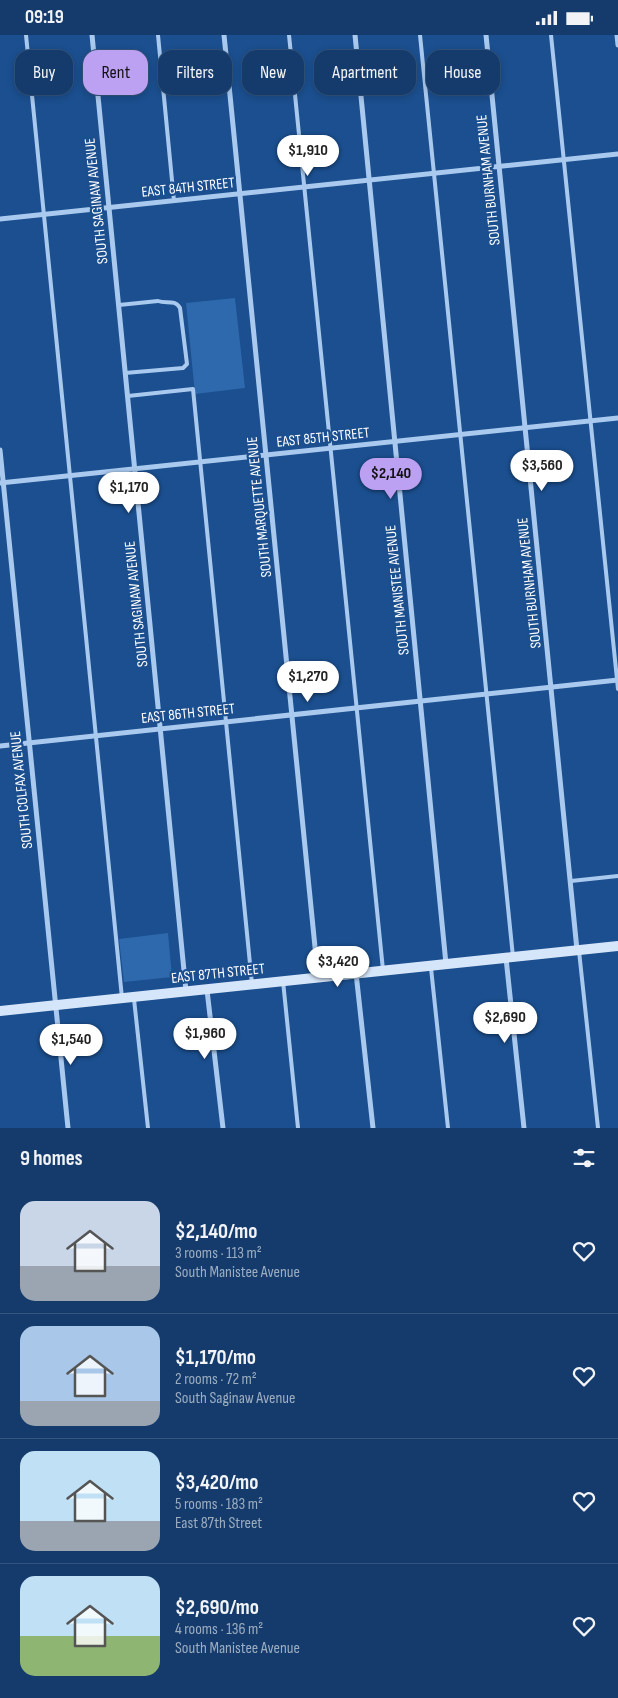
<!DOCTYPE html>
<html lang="en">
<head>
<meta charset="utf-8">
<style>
	:root { --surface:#143b6b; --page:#214673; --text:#f1f3f6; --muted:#9dadc1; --line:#33557e; --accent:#bca0f2 }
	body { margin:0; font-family:"Sofia Sans Condensed",sans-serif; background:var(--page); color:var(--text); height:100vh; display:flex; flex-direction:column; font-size:19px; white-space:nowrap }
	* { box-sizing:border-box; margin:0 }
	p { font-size:16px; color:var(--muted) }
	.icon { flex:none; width:28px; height:28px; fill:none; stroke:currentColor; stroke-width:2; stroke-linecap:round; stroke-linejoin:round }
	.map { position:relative; height:1093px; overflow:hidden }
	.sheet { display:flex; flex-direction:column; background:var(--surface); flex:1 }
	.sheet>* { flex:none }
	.banner { position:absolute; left:15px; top:15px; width:589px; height:45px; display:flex; gap:10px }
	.price { position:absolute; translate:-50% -42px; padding:0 11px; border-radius:18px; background:#fff; color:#222; font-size:16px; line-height:32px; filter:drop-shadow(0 1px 2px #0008) }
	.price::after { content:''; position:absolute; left:50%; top:30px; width:15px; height:11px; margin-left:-8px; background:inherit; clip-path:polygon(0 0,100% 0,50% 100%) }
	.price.selected { background:var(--accent); color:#111 }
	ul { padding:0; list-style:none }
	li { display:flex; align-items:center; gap:15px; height:125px; padding:0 20px }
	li+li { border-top:1px solid var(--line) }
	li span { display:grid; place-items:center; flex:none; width:140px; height:100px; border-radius:15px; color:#555 }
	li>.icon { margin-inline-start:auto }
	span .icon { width:60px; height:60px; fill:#fffc; stroke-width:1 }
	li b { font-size:21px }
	h2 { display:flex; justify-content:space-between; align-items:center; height:60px; padding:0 20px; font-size:21px }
	.chip { padding:0 18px; border-radius:15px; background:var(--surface); box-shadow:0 2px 8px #0003,0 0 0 1px var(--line); font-size:18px; line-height:45px }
	.chip.selected { background:var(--accent); color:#111 }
	.status { display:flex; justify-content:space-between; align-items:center; height:35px; padding:0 25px; background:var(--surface); direction:ltr }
	.status svg { height:14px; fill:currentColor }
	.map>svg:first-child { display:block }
	.green { fill:#2e69ad }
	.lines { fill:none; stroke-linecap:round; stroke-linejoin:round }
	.service { stroke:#a9c9ee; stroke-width:4 }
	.minor { stroke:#a9c9ee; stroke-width:5 }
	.secondary { stroke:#d6e6fa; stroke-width:10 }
	.labels { text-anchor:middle; stroke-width:4.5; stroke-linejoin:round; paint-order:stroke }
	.street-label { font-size:15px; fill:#fff; stroke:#1b4f8f }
</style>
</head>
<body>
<div class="status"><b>09:19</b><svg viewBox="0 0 49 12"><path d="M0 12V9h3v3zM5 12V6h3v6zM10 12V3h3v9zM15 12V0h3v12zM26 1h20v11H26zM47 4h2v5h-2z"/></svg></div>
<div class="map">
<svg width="618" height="1093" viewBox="0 0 618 1093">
	<rect width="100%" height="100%" fill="#1b4f8f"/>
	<g class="green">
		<path d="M235 263 245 353 195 359 186 268Z"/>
		<path d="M168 898 172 942 124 947 119 904Z"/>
	</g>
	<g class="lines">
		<g class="service">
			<path d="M26 0 122 963"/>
			<path d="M158 0 174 166"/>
			<path d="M289 0 383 935"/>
			<path d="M420 0 513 922"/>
			<path d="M551 0 618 654"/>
			<path d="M119 270 158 266C166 269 175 264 180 273L187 329 183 333 125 338"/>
			<path d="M128 361 193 354 252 949"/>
			<path d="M571 846 618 841"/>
			<path d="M579 916 598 1093"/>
			<path d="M431 933 448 1093"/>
			<path d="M283 946 298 1093"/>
			<path d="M134 964 148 1093"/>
		</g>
		<g class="minor">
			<path d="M92 0 186 956"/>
			<path d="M224 0 318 942"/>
			<path d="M355 0 446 929"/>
			<path d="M486 0 577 915"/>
			<path d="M617 0 618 10"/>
			<path d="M0 184 618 119"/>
			<path d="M0 415 68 1093"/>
			<path d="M0 448 618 383"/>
			<path d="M0 711 618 645"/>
			<path d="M506 923 524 1093"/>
			<path d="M356 938 373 1093"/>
			<path d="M207 955 223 1093"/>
		</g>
		<path class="secondary" d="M0 976 618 911"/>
	</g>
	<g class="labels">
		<g class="street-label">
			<text transform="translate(488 145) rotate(-96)" y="5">SOUTH BURNHAM AVENUE</text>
			<text transform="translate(188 152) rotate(-6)" y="5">EAST 84TH STREET</text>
			<text transform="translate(96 166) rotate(-96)" y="5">SOUTH SAGINAW AVENUE</text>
			<text transform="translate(323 402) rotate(-6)" y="5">EAST 85TH STREET</text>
			<text transform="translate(259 472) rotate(-96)" y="5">SOUTH MARQUETTE AVENUE</text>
			<text transform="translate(529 548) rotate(-96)" y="5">SOUTH BURNHAM AVENUE</text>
			<text transform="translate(397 555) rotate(-96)" y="5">SOUTH MANISTEE AVENUE</text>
			<text transform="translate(136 569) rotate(-96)" y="5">SOUTH SAGINAW AVENUE</text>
			<text transform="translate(188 678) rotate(-6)" y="5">EAST 86TH STREET</text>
			<text transform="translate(21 755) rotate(-96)" y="5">SOUTH COLFAX AVENUE</text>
			<text transform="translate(218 938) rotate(-6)" y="5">EAST 87TH STREET</text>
		</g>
	</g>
</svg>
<b class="price" style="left:308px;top:142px">$1,910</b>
<b class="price" style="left:542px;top:457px">$3,560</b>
<b class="price selected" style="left:391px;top:465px">$2,140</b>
<b class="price" style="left:129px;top:479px">$1,170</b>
<b class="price" style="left:308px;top:668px">$1,270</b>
<b class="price" style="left:338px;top:953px">$3,420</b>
<b class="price" style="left:505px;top:1009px">$2,690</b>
<b class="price" style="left:205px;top:1025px">$1,960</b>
<b class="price" style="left:71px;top:1031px">$1,540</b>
<div class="banner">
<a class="chip">Buy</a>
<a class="chip selected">Rent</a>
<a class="chip">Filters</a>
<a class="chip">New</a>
<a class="chip">Apartment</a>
<a class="chip">House</a>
</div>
</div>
<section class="sheet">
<h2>9 homes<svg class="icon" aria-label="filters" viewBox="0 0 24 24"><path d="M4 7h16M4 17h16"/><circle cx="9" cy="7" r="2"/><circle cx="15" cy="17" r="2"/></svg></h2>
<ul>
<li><span style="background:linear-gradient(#c9d6e8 65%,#9aa5b1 0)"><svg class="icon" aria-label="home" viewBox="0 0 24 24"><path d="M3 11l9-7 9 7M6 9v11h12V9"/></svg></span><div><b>$2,140/mo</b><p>3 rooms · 113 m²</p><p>South Manistee Avenue</p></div><svg class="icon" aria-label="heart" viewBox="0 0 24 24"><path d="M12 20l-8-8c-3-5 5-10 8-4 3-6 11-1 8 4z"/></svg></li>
<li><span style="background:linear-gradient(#a9c7e8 75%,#9aa5b1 0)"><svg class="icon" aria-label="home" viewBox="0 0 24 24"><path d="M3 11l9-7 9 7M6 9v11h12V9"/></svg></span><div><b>$1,170/mo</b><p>2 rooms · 72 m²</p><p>South Saginaw Avenue</p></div><svg class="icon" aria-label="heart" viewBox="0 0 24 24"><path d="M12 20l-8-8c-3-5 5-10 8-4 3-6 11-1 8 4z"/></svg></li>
<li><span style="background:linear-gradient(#bfe0f5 70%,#9aa5b1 0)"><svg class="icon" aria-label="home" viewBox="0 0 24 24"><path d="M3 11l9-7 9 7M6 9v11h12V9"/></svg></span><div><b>$3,420/mo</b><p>5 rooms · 183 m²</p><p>East 87th Street</p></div><svg class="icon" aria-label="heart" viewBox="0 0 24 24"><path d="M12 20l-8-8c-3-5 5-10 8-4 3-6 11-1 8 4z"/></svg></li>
<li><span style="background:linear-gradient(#bfe0f5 60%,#8fb573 0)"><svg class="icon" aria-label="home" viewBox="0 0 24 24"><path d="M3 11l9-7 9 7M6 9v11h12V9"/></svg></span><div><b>$2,690/mo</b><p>4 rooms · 136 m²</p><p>South Manistee Avenue</p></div><svg class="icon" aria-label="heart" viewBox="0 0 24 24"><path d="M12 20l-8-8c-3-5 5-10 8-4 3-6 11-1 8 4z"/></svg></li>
</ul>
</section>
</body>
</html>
